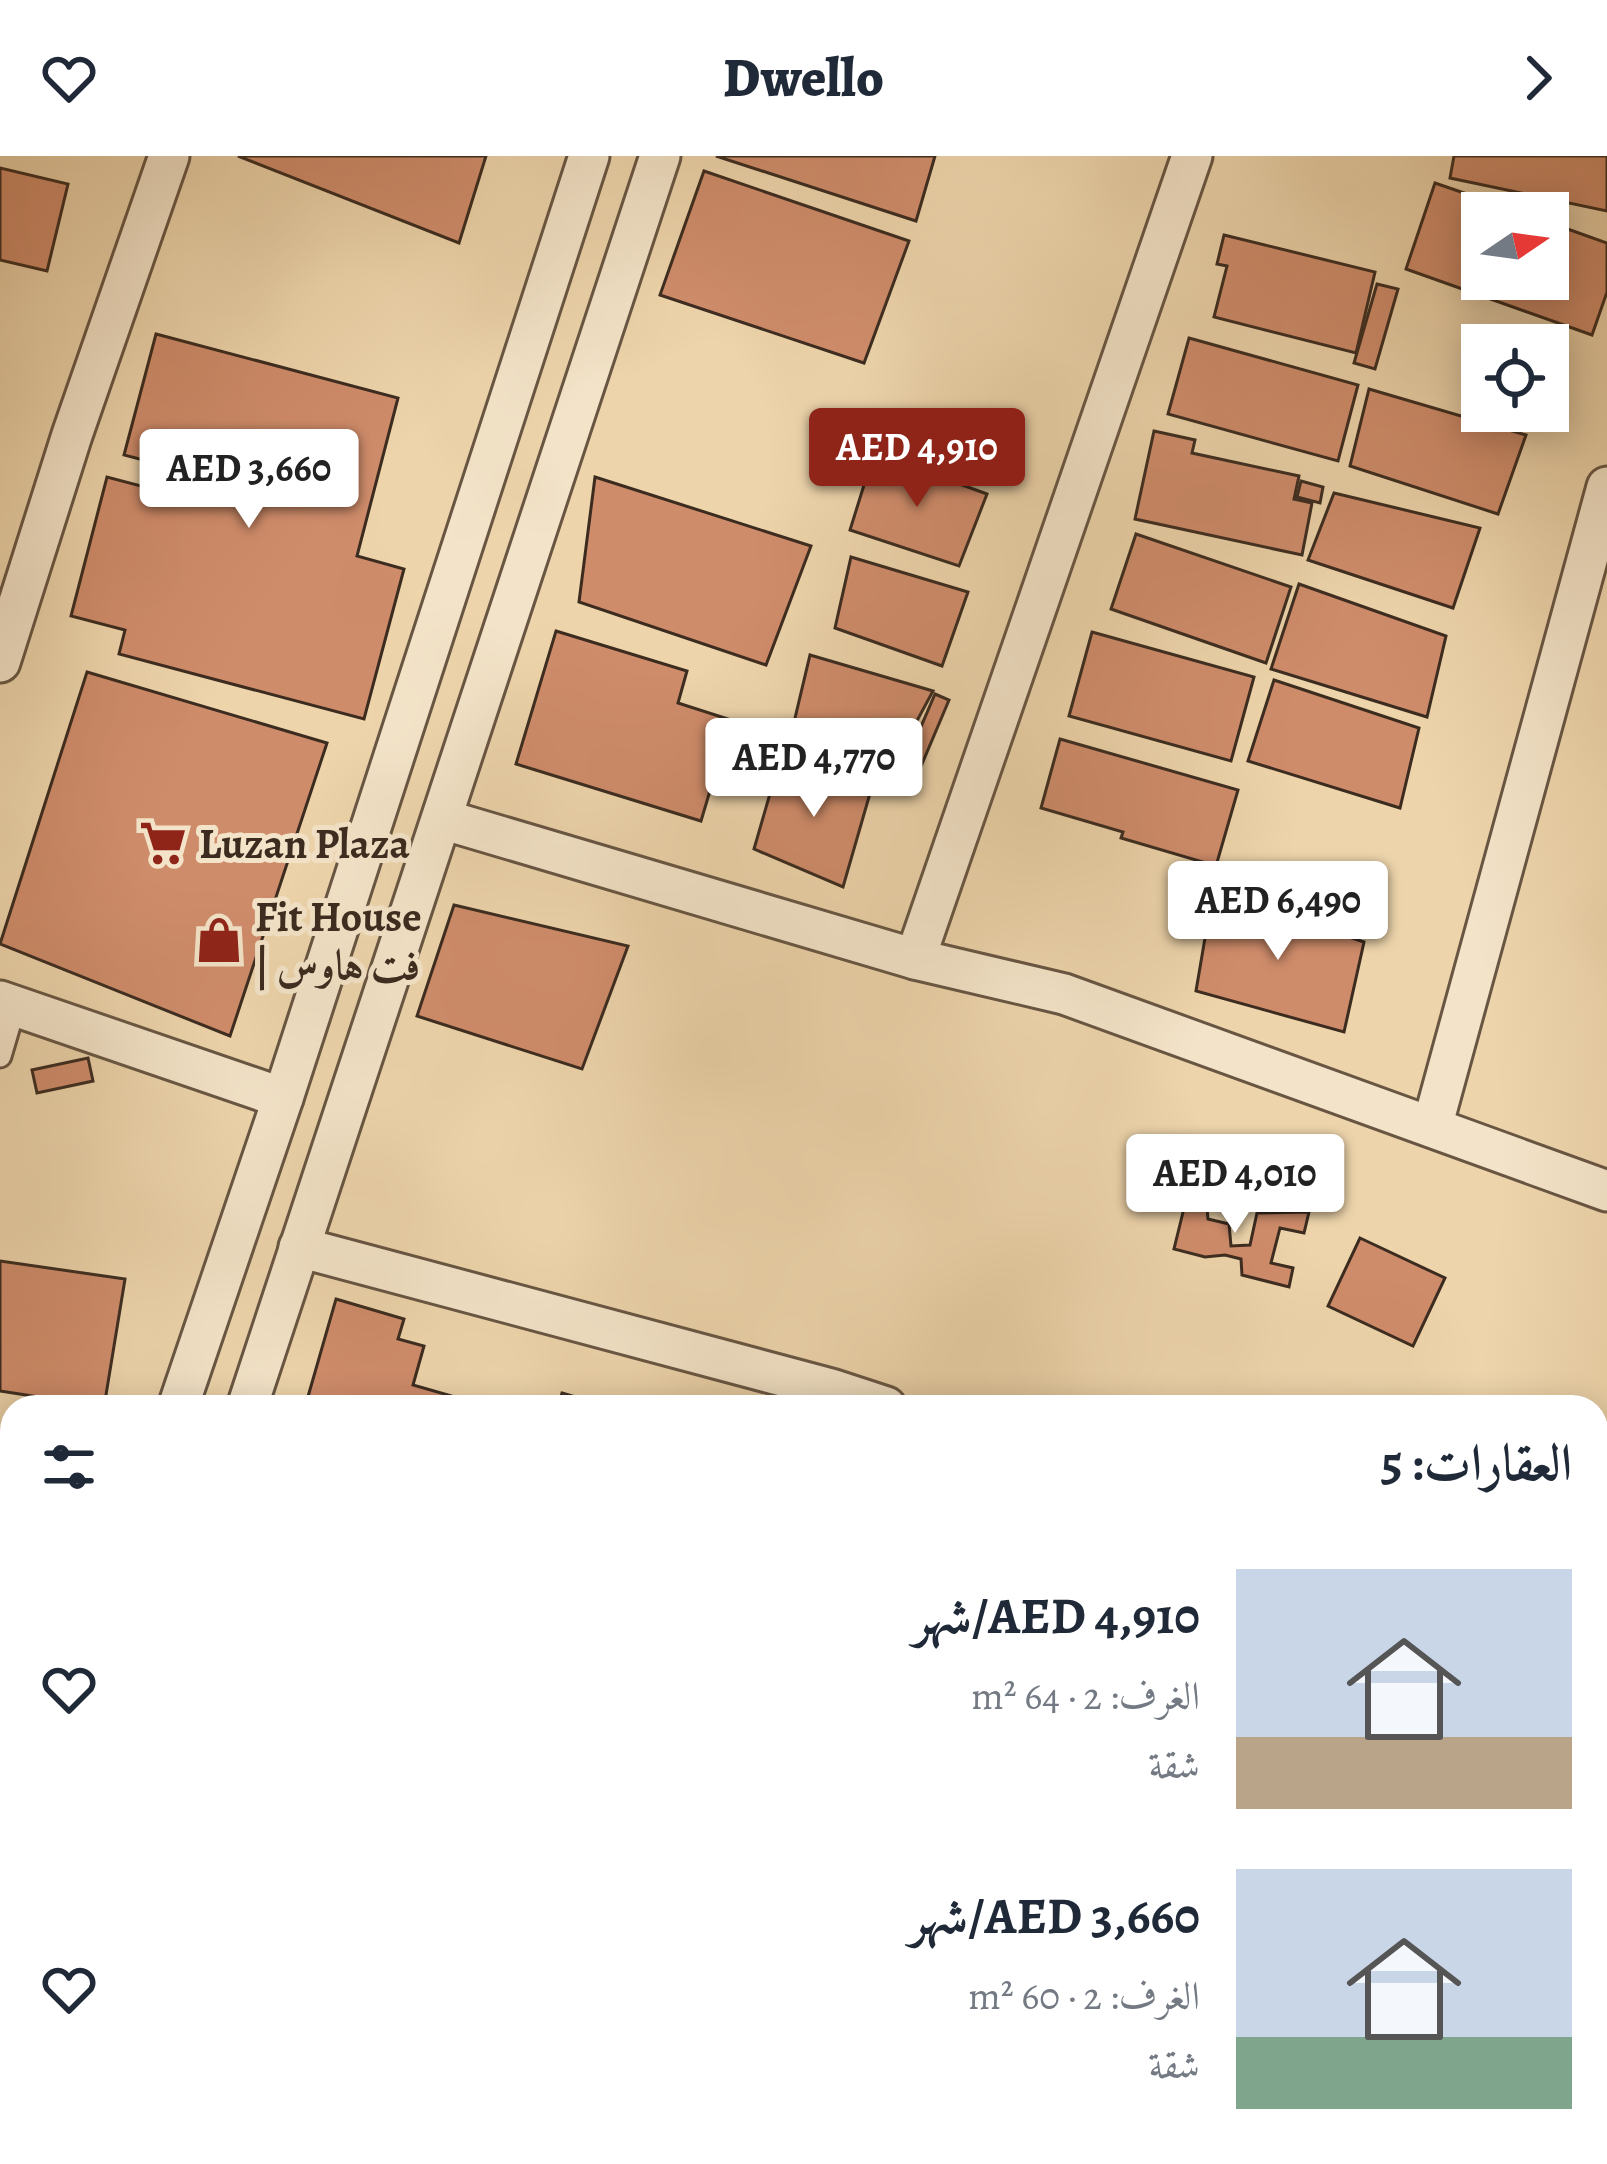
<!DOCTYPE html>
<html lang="ar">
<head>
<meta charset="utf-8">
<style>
	:root { --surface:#fff; --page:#f6f6f7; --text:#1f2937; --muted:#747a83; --accent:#8f2418 }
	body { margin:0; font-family:Alegreya,Amiri,serif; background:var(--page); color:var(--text); direction:rtl; height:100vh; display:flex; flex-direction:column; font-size:45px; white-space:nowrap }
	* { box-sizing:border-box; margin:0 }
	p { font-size:39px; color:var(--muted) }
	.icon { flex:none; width:66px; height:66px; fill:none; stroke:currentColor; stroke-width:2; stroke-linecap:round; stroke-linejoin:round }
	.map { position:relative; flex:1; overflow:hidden; direction:ltr }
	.sheet { position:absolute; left:0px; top:1239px; width:1608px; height:771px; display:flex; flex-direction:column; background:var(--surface); border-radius:36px 36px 0 0; box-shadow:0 6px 30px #0003; direction:rtl }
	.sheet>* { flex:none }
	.needle { width:78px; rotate:77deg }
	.tools { position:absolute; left:1461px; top:36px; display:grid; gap:24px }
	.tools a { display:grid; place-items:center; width:108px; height:108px; border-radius:0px; background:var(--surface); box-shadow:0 6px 30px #0003; font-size:60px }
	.price { position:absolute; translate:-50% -102px; padding:0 27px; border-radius:12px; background:#fff; color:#222; font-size:39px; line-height:78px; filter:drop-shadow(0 3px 6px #0008) }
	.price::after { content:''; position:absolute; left:50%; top:72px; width:36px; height:27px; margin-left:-18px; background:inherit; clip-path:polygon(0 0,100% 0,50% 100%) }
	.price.selected { background:var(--accent); color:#fff }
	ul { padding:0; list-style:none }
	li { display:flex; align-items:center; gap:36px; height:300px; padding:0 36px }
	li span { display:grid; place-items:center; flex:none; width:336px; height:240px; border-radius:0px; color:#555 }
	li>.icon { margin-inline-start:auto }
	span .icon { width:144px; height:144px; fill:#fffc; stroke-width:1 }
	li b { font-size:51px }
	h2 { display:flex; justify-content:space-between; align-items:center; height:144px; padding:0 36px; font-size:51px }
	header { display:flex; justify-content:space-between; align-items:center; height:156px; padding:0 36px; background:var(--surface); font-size:54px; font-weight:800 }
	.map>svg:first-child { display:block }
	.building { fill:#cf8c6b; stroke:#3c2c20; stroke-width:3 }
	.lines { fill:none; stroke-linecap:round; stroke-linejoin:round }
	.lane-casing { stroke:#685643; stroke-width:27 }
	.street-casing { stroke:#685643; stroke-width:45 }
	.lane { stroke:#f3e3c8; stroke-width:21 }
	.street { stroke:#f3e3c8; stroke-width:39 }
	.labels { text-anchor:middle; stroke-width:10; stroke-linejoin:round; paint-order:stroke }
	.poi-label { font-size:42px; font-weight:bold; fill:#3c2c20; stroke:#f3e3c8; text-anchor:start }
</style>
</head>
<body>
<header><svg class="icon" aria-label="forward" viewBox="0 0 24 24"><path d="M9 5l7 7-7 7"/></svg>Dwello<svg class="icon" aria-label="heart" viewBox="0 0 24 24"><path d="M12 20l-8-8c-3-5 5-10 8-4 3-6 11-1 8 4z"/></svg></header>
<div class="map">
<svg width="1607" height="2008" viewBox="0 0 1607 2008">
	<rect width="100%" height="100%" fill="#edd4ab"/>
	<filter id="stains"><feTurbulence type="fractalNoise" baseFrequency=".00167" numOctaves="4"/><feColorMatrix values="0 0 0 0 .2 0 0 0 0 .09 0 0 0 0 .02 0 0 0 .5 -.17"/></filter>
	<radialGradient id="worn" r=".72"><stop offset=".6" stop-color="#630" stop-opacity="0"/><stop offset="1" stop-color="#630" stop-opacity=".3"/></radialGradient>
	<g class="building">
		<path d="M238 0H486L459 87Z"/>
		<path d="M716 0H935L916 65Z"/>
		<path d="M1454 0H1607V55L1450 22Z"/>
		<path d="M0 12 68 28 47 115 0 104Z"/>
		<path d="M704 15 909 85 864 207 660 139Z"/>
		<path d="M1435 27 1522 57H1482V123H1548V66L1607 87V136L1592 179 1406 113Z"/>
		<path d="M1224 79 1375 116 1356 197 1214 161 1227 110 1217 108Z"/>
		<path d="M1377 128 1398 133 1375 213 1354 207Z"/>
		<path d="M156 178 398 242 357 400 404 413 364 563 119 498 125 474 71 460 107 321 198 345 205 320 124 299Z"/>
		<path d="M1189 182 1358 229 1338 305 1168 258Z"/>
		<path d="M1369 233 1526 279 1498 358 1350 310Z"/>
		<path d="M1154 275 1195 284 1192 297 1299 320 1294 343 1312 347 1302 399 1135 363Z"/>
		<path d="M874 297 987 338 959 410 850 374Z"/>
		<path d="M595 321 811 390 766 509 579 446Z"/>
		<path d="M1301 325 1323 331 1320 347 1297 341Z"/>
		<path d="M1334 337 1480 372 1453 452 1308 404Z"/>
		<path d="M1136 378 1291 431 1266 507 1111 453Z"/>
		<path d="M851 401 968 436 942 510 835 472Z"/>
		<path d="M1299 428 1446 480 1427 561 1271 513Z"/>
		<path d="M556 475 687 515 678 547 731 564 701 665 516 608Z"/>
		<path d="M1092 476 1254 521 1231 605 1069 560Z"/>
		<path d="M810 499 933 535 891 613 791 579Z"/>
		<path d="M87 516 327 587 230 880 0 788Z"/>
		<path d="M1274 524 1419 572 1400 652 1248 605Z"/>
		<path d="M935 538 949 544 919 615 905 608Z"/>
		<path d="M1060 583 1238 634 1216 710 1121 682 1123 676 1041 652Z"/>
		<path d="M780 603 873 627 843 731 754 693Z"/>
		<path d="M1213 735 1364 786 1344 876 1196 835Z"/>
		<path d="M454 749 628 790 582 913 417 860Z"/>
		<path d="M88 902 93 925 37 937 32 914Z"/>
		<path d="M1184 1018 1210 1025 1206 1041 1208 1063 1229 1068 1231 1090 1250 1089 1257 1057 1309 1056 1304 1077 1280 1072 1271 1107 1293 1112 1289 1131 1242 1119 1241 1103 1225 1099 1205 1101 1174 1093 1186 1044Z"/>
		<path d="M1360 1082 1445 1122 1413 1190 1328 1150Z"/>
		<path d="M0 1105 125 1123 104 1251 0 1235Z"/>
		<path d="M336 1143 404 1163 398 1183 424 1190 413 1229 469 1245 467 1251H305Z"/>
		<path d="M562 1237 609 1251H558Z"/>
		<path d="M1596 1577 1607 1580V1698L1596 1696Z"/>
		<path d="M64 1998H245L263 2002 261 2008H62Z"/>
		<path d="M321 1998H399L433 2008H318Z"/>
		<path d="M601 1998H771L768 2008H599Z"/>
		<path d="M799 1998H973L970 2008H796Z"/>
		<path d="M1162 1998H1301L1298 2008H1198Z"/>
		<path d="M1325 1998H1448L1480 2008H1322Z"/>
	</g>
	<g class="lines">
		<defs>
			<path id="lane" d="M0 900 15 849"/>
			<g id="street">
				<path d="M0 506 72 279 169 0"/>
				<path d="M442 663 915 803 1064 838 1607 1035"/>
				<path d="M915 803 1192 0"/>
				<path d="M0 845 283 942"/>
				<path d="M1432 971 1607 331"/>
				<path d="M299 1091 831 1233 886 1251"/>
				<path d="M178 1251 283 942 589 0"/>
				<path d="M247 1251 660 0"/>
				<path d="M0 1325 12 1329"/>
				<path d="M1598 1486 1607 1457"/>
				<path d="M0 1783 12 1747"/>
				<path d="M0 1997 12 1961"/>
				<path d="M558 2008 562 1998"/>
				<path d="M1071 2008 1074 1998"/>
			</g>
		</defs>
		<use href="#lane" class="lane-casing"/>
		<use href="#street" class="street-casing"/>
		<use href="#lane" class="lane"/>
		<use href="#street" class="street"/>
	</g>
	<defs>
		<symbol id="supermarket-bare" viewBox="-9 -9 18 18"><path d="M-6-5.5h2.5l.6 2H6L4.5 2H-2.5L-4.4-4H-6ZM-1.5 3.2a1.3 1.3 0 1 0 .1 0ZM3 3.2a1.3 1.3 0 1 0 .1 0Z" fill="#8f2418" stroke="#f3e3c8" stroke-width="2.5" paint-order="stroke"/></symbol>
		<symbol id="shop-bare" viewBox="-9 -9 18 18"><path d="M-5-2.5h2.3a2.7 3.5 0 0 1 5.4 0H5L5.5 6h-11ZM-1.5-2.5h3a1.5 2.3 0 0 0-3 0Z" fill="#8f2418" stroke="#f3e3c8" stroke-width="2.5" paint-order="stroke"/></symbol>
	</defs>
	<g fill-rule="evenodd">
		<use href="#supermarket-bare" x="130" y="654" width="66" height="66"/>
		<use href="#shop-bare" x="186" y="751" width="66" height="66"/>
	</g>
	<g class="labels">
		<g class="poi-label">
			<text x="199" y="702">Luzan Plaza</text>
			<text x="255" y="775">Fit House<tspan x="255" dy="48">| فت هاوس</tspan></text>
		</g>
	</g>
	<rect width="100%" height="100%" filter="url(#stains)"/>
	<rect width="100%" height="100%" fill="url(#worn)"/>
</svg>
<div class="tools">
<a><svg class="needle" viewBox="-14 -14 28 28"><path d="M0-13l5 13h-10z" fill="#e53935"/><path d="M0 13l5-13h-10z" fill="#747a83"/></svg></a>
<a><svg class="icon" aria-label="locate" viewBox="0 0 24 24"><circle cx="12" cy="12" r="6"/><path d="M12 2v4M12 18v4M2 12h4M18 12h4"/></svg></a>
</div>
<b class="price selected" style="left:917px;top:354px">AED 4,910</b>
<b class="price" style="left:249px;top:375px">AED 3,660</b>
<b class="price" style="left:814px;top:664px">AED 4,770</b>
<b class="price" style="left:1278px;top:807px">AED 6,490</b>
<b class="price" style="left:1235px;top:1080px">AED 4,010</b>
<section class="sheet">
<h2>العقارات: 5<svg class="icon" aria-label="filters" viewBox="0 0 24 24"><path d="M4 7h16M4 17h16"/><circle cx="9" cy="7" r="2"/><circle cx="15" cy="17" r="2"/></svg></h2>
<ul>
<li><span style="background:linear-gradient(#c9d6e8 70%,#b9a48a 0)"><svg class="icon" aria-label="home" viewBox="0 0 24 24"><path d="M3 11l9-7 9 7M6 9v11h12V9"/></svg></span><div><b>AED 4,910/شهر</b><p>الغرف: 2 · 64 m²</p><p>شقة</p></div><svg class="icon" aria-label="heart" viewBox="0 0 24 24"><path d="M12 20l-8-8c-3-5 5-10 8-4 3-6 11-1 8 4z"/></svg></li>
<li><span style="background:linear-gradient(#c9d6e8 70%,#7fa58c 0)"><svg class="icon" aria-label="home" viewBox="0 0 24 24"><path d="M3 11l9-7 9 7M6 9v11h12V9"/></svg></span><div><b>AED 3,660/شهر</b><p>الغرف: 2 · 60 m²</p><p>شقة</p></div><svg class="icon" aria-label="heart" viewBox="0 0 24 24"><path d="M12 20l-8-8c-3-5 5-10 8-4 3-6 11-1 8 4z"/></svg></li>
</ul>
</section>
</div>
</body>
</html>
